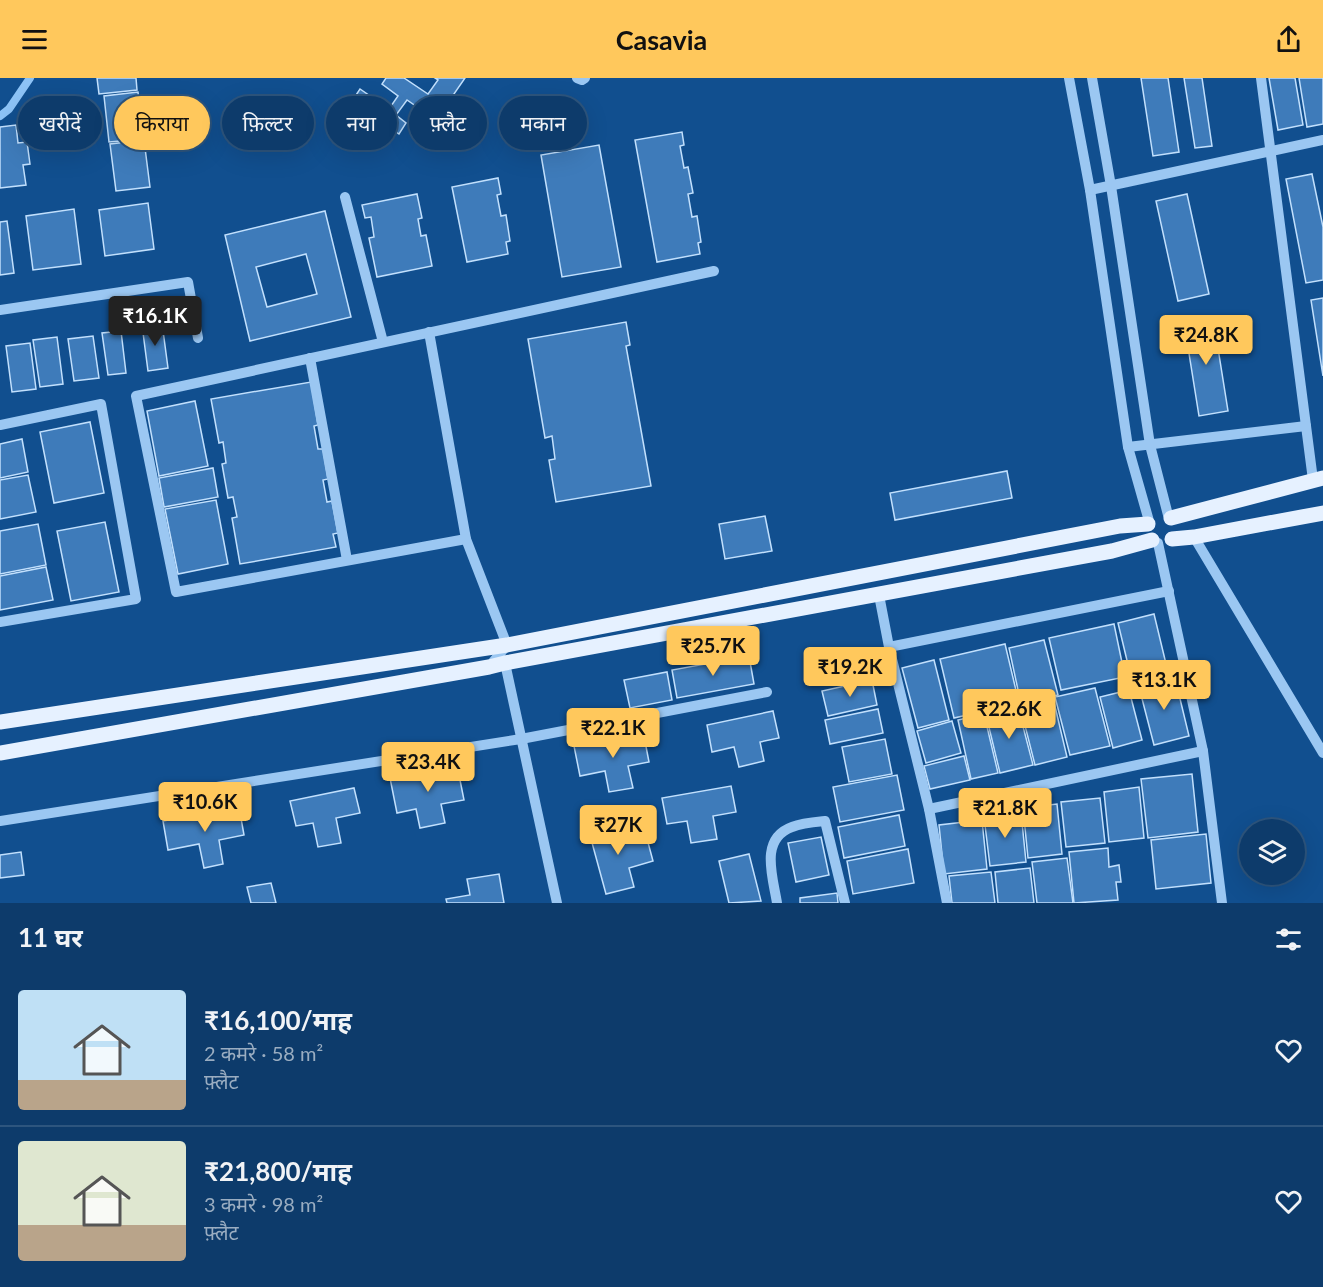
<!DOCTYPE html>
<html lang="hi">
<head>
<meta charset="utf-8">
<style>
	:root { --surface:#0d3b6b; --page:#1b4673; --text:#f1f3f6; --muted:#9aadc1; --line:#2d557e; --accent:#ffc85c }
	body { margin:0; font-family:Lato,"Noto Sans Devanagari",sans-serif; background:var(--page); color:var(--text); height:100vh; display:flex; flex-direction:column; font-size:22px; white-space:nowrap }
	* { box-sizing:border-box; margin:0 }
	p { font-size:20px; color:var(--muted) }
	.icon { flex:none; width:33px; height:33px; fill:none; stroke:currentColor; stroke-width:2; stroke-linecap:round; stroke-linejoin:round }
	.map { position:relative; height:825px; overflow:hidden }
	.drawer { display:flex; flex-direction:column; background:var(--surface); flex:1 }
	.drawer>* { flex:none }
	.hud { position:absolute; left:18px; top:18px; width:600px; height:54px; display:flex; gap:12px }
	.fabs { position:absolute; left:1239px; top:741px; display:grid; gap:12px }
	.fabs a { display:grid; place-items:center; width:66px; height:66px; border-radius:50%; background:var(--surface); box-shadow:0 6px 24px #0002,0 0 0 2px var(--line); font-size:30px }
	.price { position:absolute; translate:-50% -51px; padding:0 14px; border-radius:6px; background:var(--accent); color:#111; font-size:20px; line-height:39px; filter:drop-shadow(0 2px 3px #0008) }
	.price::after { content:''; position:absolute; left:50%; top:36px; width:18px; height:14px; margin-left:-9px; background:inherit; clip-path:polygon(0 0,100% 0,50% 100%) }
	.price.selected { background:#222; color:#fff }
	ul { padding:0; list-style:none }
	li { display:flex; align-items:center; gap:18px; height:150px; padding:0 18px }
	li+li { border-top:2px solid var(--line) }
	li span { display:grid; place-items:center; flex:none; width:168px; height:120px; border-radius:6px; color:#555 }
	li>.icon { margin-inline-start:auto }
	span .icon { width:72px; height:72px; fill:#fffc; stroke-width:1 }
	li b { font-size:26px }
	h2 { display:flex; justify-content:space-between; align-items:center; height:72px; padding:0 18px; font-size:26px }
	.chip { padding:0 21px; border-radius:27px; background:var(--surface); box-shadow:0 6px 24px #0002,0 0 0 2px var(--line); font-size:21px; line-height:54px }
	.chip.selected { background:var(--accent); color:#111 }
	header { display:flex; justify-content:space-between; align-items:center; height:78px; padding:0 18px; background:var(--accent); color:#111; font-size:27px; font-weight:700 }
	.map>svg:first-child { display:block }
	.lines { fill:none; stroke-linecap:round; stroke-linejoin:round }
	.stream { stroke:#8dc3f6; stroke-width:8 }
	.building { fill:#3e7bba; stroke:#c2e0fd; stroke-width:1.5; fill-rule:evenodd }
	.minor { stroke:#9bc7f2; stroke-width:10 }
	.major { stroke:#e6f1ff; stroke-width:15 }
</style>
</head>
<body>
<header><svg class="icon" aria-label="menu" viewBox="0 0 24 24"><path d="M4 6h16M4 12h16M4 18h16"/></svg>Casavia<svg class="icon" aria-label="share" viewBox="0 0 24 24"><path d="M12 15V3M7 8l5-5 5 5M5 13v7h14v-7"/></svg></header>
<div class="map">
<svg width="1323" height="825" viewBox="0 0 1323 825">
	<rect width="100%" height="100%" fill="#114f8f"/>
	<g class="lines">
		<path class="stream" d="M0 38 9 31 30 0"/>
	</g>
	<g class="building">
		<path d="M97 0H136L137 12 99 16Z"/>
		<path d="M386 0H404L428 16 438 2 435 0H465L436 42 407 22 396 37 406 45 399 56 352 23 360 11 389 31 398 18 382 6Z"/>
		<path d="M1141 0H1168L1179 74 1153 78Z"/>
		<path d="M1184 0H1202L1212 68 1195 70Z"/>
		<path d="M1269 0H1295L1303 47 1278 52Z"/>
		<path d="M1299 0H1323V46L1307 49Z"/>
		<path d="M138 14 143 61 109 64 104 18Z"/>
		<path d="M16 47 18 65 27 64 30 86 23 87 26 107 0 110V49Z"/>
		<path d="M682 54 684 67 680 68 684 90 688 89 693 115 688 116 692 139 697 138 701 164 698 165 700 176 657 184 635 62Z"/>
		<path d="M144 62 150 109 116 113 110 66Z"/>
		<path d="M599 67 621 189 562 199 541 77Z"/>
		<path d="M1312 96 1323 149V202L1306 205 1286 101Z"/>
		<path d="M498 100 501 116 497 117 501 138 506 137 510 163 506 164 508 176 467 184 452 109Z"/>
		<path d="M417 116 422 140 418 141 421 158 426 157 432 188 377 199 369 160 374 159 371 139 365 140 362 127Z"/>
		<path d="M1187 116 1209 216 1178 223 1156 123Z"/>
		<path d="M148 125 154 171 105 178 99 132Z"/>
		<path d="M74 131 81 186 33 192 26 138Z"/>
		<path d="M325 133 351 239 250 263 225 157ZM306 176 317 216 267 229 256 189Z"/>
		<path d="M7 143 14 195 0 197V144Z"/>
		<path d="M1323 220V298L1311 222Z"/>
		<path d="M1213 239 1228 333 1199 338 1184 244Z"/>
		<path d="M626 244 630 267 626 268 651 408 556 424 549 382 555 381 552 358 545 360 528 261Z"/>
		<path d="M162 245 168 290 148 293 142 247Z"/>
		<path d="M121 253 126 295 108 297 102 255Z"/>
		<path d="M93 258 99 300 74 303 68 261Z"/>
		<path d="M57 259 63 306 40 309 33 262Z"/>
		<path d="M30 265 36 311 12 314 6 268Z"/>
		<path d="M311 304 318 347 314 348 318 371H323L328 401 323 402 327 424 332 423 338 455 333 456 336 469 240 486 232 440 237 439 233 419 228 420 222 386 226 385 223 364 219 365 211 321Z"/>
		<path d="M195 323 208 388 159 398 147 333Z"/>
		<path d="M90 344 104 415 54 425 40 354Z"/>
		<path d="M22 361 28 394 0 400V366Z"/>
		<path d="M213 390 218 419 164 429 159 400Z"/>
		<path d="M1007 393 1012 420 895 442 890 415Z"/>
		<path d="M28 397 36 434 0 441V402Z"/>
		<path d="M216 422 228 486 178 496 165 431Z"/>
		<path d="M765 438 772 473 725 481 719 446Z"/>
		<path d="M105 444 119 514 71 523 57 453Z"/>
		<path d="M38 446 46 487 0 496V453Z"/>
		<path d="M46 489 53 522 0 532V498Z"/>
		<path d="M1154 536 1167 590 1131 599 1118 545Z"/>
		<path d="M1114 546 1125 599 1061 612 1049 560Z"/>
		<path d="M1044 562 1058 617 1021 626 1009 570Z"/>
		<path d="M1005 566 1019 625 954 640 940 581Z"/>
		<path d="M749 578 754 606 677 620 672 592Z"/>
		<path d="M934 582 949 642 918 650 902 590Z"/>
		<path d="M667 594 672 622 630 630 624 602Z"/>
		<path d="M1175 600 1189 658 1154 667 1139 609Z"/>
		<path d="M872 602 877 627 828 638 822 613Z"/>
		<path d="M1095 610 1110 668 1070 677 1055 619Z"/>
		<path d="M1129 612 1142 662 1113 670 1100 619Z"/>
		<path d="M1053 620 1067 679 1035 687 1020 628Z"/>
		<path d="M1018 629 1033 687 1000 695 986 637Z"/>
		<path d="M878 631 883 655 830 666 825 642Z"/>
		<path d="M773 633 779 660 760 664 764 683 739 689 734 669 712 674 707 647Z"/>
		<path d="M984 636 998 695 971 701 958 642Z"/>
		<path d="M952 643 961 675 926 685 917 653Z"/>
		<path d="M643 653 649 684 628 688 633 710 609 714 605 693 580 698 574 668Z"/>
		<path d="M885 661 892 696 849 704 842 669Z"/>
		<path d="M964 678 970 702 930 711 924 688Z"/>
		<path d="M457 687 464 722 441 726 445 745 420 750 416 731 397 735 390 700Z"/>
		<path d="M1192 696 1198 754 1148 760 1141 701Z"/>
		<path d="M897 697 904 732 840 744 833 709Z"/>
		<path d="M731 708 736 734 713 738 717 761 691 765 687 743 667 746 662 720Z"/>
		<path d="M1139 709 1144 760 1109 764 1104 714Z"/>
		<path d="M354 710 360 735 336 740 341 765 318 769 313 745 296 748 290 723Z"/>
		<path d="M1100 720 1105 765 1066 769 1061 724Z"/>
		<path d="M1057 726 1062 776 1028 780 1023 730Z"/>
		<path d="M239 729 244 757 219 762 223 786 204 790 199 766 168 772 163 743Z"/>
		<path d="M1021 734 1026 784 990 788 984 739Z"/>
		<path d="M899 737 905 768 844 780 838 749Z"/>
		<path d="M982 742 987 791 944 796 939 747Z"/>
		<path d="M616 743 621 763 646 757 653 783 629 790 634 809 606 816 588 750Z"/>
		<path d="M1206 756 1211 805 1156 811 1151 762Z"/>
		<path d="M821 759 829 797 796 804 788 765Z"/>
		<path d="M1108 770 1109 789 1119 787 1121 804H1116L1118 822 1074 825 1069 774Z"/>
		<path d="M908 771 914 805 853 816 847 783Z"/>
		<path d="M21 774 24 797 0 800V777Z"/>
		<path d="M749 776 761 823 729 825 719 783Z"/>
		<path d="M1067 780 1073 825H1037L1032 784Z"/>
		<path d="M1030 790 1034 825H998L995 794Z"/>
		<path d="M991 794 995 825H952L949 798Z"/>
		<path d="M499 796 504 825H447L446 821 470 817 467 801Z"/>
		<path d="M271 805 276 825H251L247 809Z"/>
		<path d="M837 815 838 825H800V820Z"/>
	</g>
	<g class="lines">
		<g class="minor">
			<path d="M577 0 582 2 585 0"/>
			<path d="M1069 0 1090 112 1128 369 1149 443"/>
			<path d="M1092 0 1111 108 1150 367 1168 437"/>
			<path d="M1261 0 1313 402"/>
			<path d="M1090 112 1323 62"/>
			<path d="M345 119 383 264"/>
			<path d="M0 232 188 204 198 260"/>
			<path d="M429 254 466 461 507 567 489 589"/>
			<path d="M310 280 347 482"/>
			<path d="M0 347 101 326 136 521 0 544"/>
			<path d="M1128 369 1306 348"/>
			<path d="M1194 459 1323 675"/>
			<path d="M466 461 176 514 136 318 714 193"/>
			<path d="M1158 465 1203 673 1222 825"/>
			<path d="M879 517 889 569 929 731 947 825"/>
			<path d="M889 569 1169 513"/>
			<path d="M505 585 557 825"/>
			<path d="M929 731 1203 673"/>
			<path d="M0 743 521 661 767 614"/>
			<path d="M777 825C773 799 759 761 792 749 802 745 815 744 825 743L845 825"/>
		</g>
		<g class="major">
			<path d="M1171 440 1323 400"/>
			<path d="M1172 461 1194 459 1323 435"/>
			<path d="M0 644 507 567 1120 448 1148 446"/>
			<path d="M0 675 489 589 505 585 1112 473 1152 462"/>
		</g>
	</g>
</svg>
<div class="fabs">
<a><svg class="icon" aria-label="layers" viewBox="0 0 24 24"><path d="M12 4l9 5-9 5-9-5zM3 14l9 5 9-5"/></svg></a>
</div>
<b class="price selected" style="left:155px;top:269px">₹16.1K</b>
<b class="price" style="left:1206px;top:288px">₹24.8K</b>
<b class="price" style="left:713px;top:599px">₹25.7K</b>
<b class="price" style="left:850px;top:620px">₹19.2K</b>
<b class="price" style="left:1164px;top:633px">₹13.1K</b>
<b class="price" style="left:1009px;top:662px">₹22.6K</b>
<b class="price" style="left:613px;top:681px">₹22.1K</b>
<b class="price" style="left:428px;top:715px">₹23.4K</b>
<b class="price" style="left:205px;top:755px">₹10.6K</b>
<b class="price" style="left:1005px;top:761px">₹21.8K</b>
<b class="price" style="left:618px;top:778px">₹27K</b>
<div class="hud">
<a class="chip">खरीदें</a>
<a class="chip selected">किराया</a>
<a class="chip">फ़िल्टर</a>
<a class="chip">नया</a>
<a class="chip">फ़्लैट</a>
<a class="chip">मकान</a>
</div>
</div>
<section class="drawer">
<h2>11 घर<svg class="icon" aria-label="filters" viewBox="0 0 24 24"><path d="M4 7h16M4 17h16"/><circle cx="9" cy="7" r="2"/><circle cx="15" cy="17" r="2"/></svg></h2>
<ul>
<li><span style="background:linear-gradient(#bfe0f5 75%,#b9a48a 0)"><svg class="icon" aria-label="home" viewBox="0 0 24 24"><path d="M3 11l9-7 9 7M6 9v11h12V9"/></svg></span><div><b>₹16,100/माह</b><p>2 कमरे · 58 m²</p><p>फ़्लैट</p></div><svg class="icon" aria-label="heart" viewBox="0 0 24 24"><path d="M12 20l-8-8c-3-5 5-10 8-4 3-6 11-1 8 4z"/></svg></li>
<li><span style="background:linear-gradient(#dfe7d0 70%,#b9a48a 0)"><svg class="icon" aria-label="home" viewBox="0 0 24 24"><path d="M3 11l9-7 9 7M6 9v11h12V9"/></svg></span><div><b>₹21,800/माह</b><p>3 कमरे · 98 m²</p><p>फ़्लैट</p></div><svg class="icon" aria-label="heart" viewBox="0 0 24 24"><path d="M12 20l-8-8c-3-5 5-10 8-4 3-6 11-1 8 4z"/></svg></li>
</ul>
</section>
</body>
</html>
